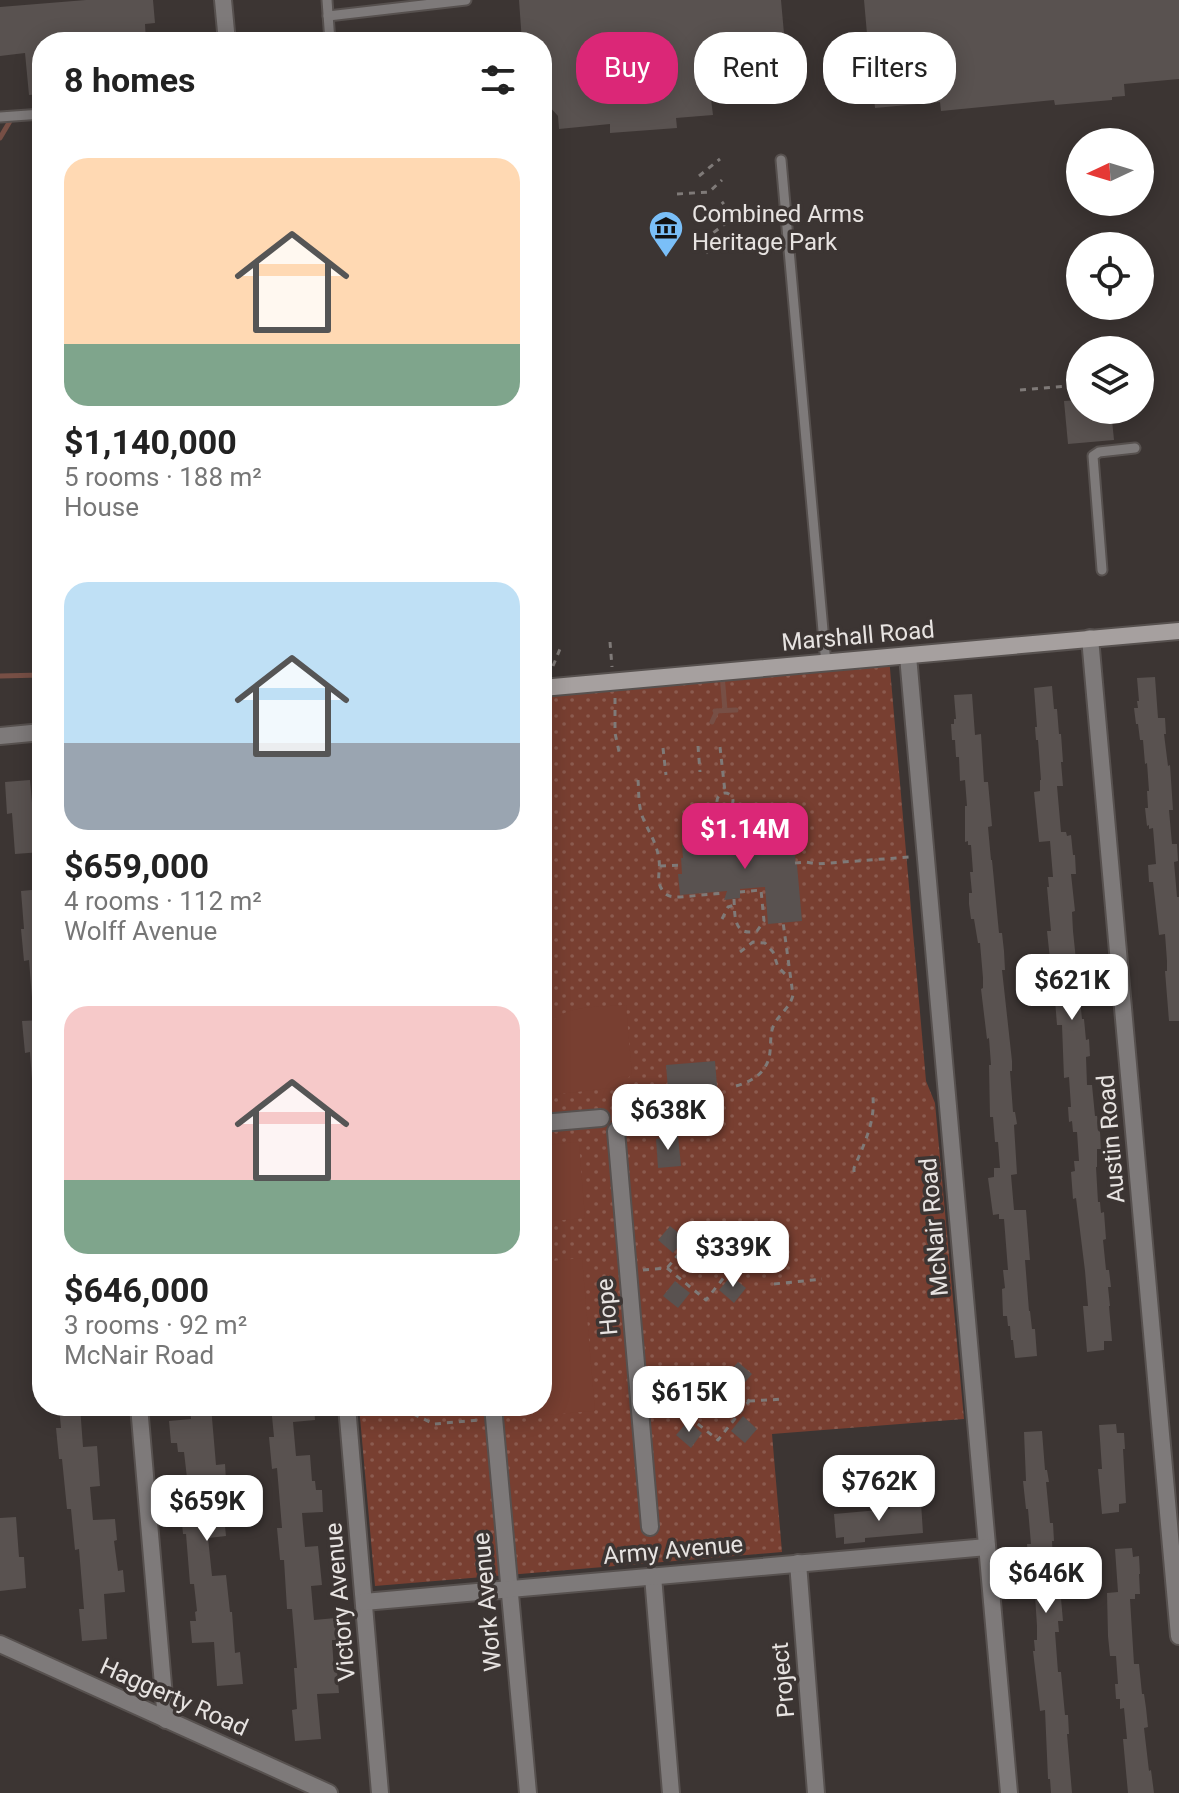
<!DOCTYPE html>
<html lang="en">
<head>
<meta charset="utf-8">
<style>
	:root { --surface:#fff; --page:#f6f6f6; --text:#222; --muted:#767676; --accent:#db2777 }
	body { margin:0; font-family:Roboto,sans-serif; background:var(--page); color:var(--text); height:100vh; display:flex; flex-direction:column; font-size:30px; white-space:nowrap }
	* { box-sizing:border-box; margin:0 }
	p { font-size:26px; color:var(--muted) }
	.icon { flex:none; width:44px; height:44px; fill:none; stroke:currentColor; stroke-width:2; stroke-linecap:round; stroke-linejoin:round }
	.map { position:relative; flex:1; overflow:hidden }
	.details { position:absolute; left:32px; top:32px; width:520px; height:1384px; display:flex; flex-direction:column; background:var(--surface); border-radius:32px; box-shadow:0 4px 20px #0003 }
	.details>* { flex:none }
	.guide { position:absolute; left:576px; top:32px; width:482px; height:72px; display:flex; gap:16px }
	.needle { width:52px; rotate:266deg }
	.tools { position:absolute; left:1066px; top:128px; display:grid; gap:16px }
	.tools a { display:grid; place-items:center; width:88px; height:88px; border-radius:50%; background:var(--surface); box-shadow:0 4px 20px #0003; font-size:40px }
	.price { position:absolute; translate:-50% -68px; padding:0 18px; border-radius:16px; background:#fff; color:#222; font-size:26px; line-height:52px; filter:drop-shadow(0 2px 4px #0008) }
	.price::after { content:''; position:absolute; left:50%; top:48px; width:24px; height:18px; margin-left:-12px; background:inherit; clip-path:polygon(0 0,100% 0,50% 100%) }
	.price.active { background:var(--accent); color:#fff }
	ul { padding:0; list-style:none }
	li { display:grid; align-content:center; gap:16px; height:424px; padding:0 32px }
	li span { display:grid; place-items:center; height:248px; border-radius:24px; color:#555 }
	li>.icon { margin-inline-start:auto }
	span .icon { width:144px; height:144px; fill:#fffc; stroke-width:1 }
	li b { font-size:34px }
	h2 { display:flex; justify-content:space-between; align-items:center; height:96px; padding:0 32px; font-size:34px }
	.pill { padding:0 28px; border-radius:32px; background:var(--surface); box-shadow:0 4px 20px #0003; font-size:28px; line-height:72px }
	.pill.active { background:var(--accent); color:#fff }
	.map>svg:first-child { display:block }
	.grass { fill:url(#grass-dots) }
	.garden { fill:#783f31 }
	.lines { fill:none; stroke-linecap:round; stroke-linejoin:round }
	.stream { stroke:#774f45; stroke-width:5 }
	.building { fill:#595250 }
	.lane-casing { stroke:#57514f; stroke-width:13 }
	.street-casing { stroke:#57514f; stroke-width:20 }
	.secondary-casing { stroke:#57514f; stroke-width:20 }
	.path { stroke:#7f7a78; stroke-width:3; stroke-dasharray:6 6; stroke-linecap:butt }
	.lane { stroke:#7e7a7a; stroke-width:9 }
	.street { stroke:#7e7a7a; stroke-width:16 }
	.secondary { stroke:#a6a09f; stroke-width:16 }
	.labels { text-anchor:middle; stroke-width:7; stroke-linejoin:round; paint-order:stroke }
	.poi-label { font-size:24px; fill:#e7e3e1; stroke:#3c3533; text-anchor:start }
	.street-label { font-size:24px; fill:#e7e3e1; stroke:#3c3533 }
</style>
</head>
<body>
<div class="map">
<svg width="1179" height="1793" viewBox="0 0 1179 1793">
	<defs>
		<pattern id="grass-dots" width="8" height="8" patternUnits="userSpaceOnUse" patternTransform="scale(2)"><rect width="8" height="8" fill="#783f31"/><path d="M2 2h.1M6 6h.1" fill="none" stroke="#8b5b4f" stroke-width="1.8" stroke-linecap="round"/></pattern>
	</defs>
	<rect width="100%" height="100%" fill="#3c3533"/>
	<path class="grass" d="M889 657 926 1081 935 1103 964 1419 772 1434 782 1552 375 1586 359 1406H542V688Z"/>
	<g class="garden">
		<path d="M626 1005 632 1074 619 1087 551 1095C549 1076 543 1056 545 1038 549 1002 600 1008 626 1005Z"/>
		<path d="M579 1142 585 1218 542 1222V1145Z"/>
		<path d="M582 1258 595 1411 534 1416 533 1406H542V1262Z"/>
	</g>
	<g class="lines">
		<g class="stream">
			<path d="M0 138 13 116"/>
			<path d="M722 674 725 710"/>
			<path d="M0 676 42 675"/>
			<path d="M715 711 736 710"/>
			<path d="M712 722 717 711"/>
		</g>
	</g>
	<g class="building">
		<path d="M86 0H153L155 23 145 24 146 42H42V94L29 95 25 53 0 56V7Z"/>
		<path d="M519 0H781L786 56 759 58 761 79 752 80 753 86 718 89 711 99 713 115 676 118 677 128 610 133V124L559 129 558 116 547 104 542 105V42H522Z"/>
		<path d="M864 0H1179V79L1124 84 1125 96 1112 97V100L1055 105 1054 100 941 111 940 102 875 108 869 50 840 53 838 37 867 34Z"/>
		<path d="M1080 400V410H1111L1114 440 1068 444 1064 401Z"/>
		<path d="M1155 677 1158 718H1165L1166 734H1164L1168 766 1170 765 1173 810H1169L1172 844H1177L1178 861 1174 862 1177 897H1179V1021H1169L1165 971H1167V961L1165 934 1159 935 1153 882H1149L1148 865 1156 864 1153 828 1149 829V825L1147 826 1145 808H1148L1147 791H1149L1147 763 1145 764 1143 740H1140L1138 724H1136L1134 708H1138L1137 701H1139L1137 678Z"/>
		<path d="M1052 686 1054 709H1057L1059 734H1061L1063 762H1061L1063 786H1057L1061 832H1066L1067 836 1071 835 1073 855H1075L1076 874H1071L1075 911 1072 912 1073 931 1082 1019H1084L1086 1040 1089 1039 1090 1056 1086 1057 1087 1085H1092L1095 1116H1097L1100 1132 1101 1149H1097V1167H1096L1098 1202H1100L1101 1213 1104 1212 1106 1239 1103 1240 1106 1270H1109L1111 1287H1108L1110 1306H1109L1112 1341H1104V1350L1087 1352 1083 1306H1088L1085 1271 1076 1198 1073 1199 1071 1172 1075 1171 1074 1161H1079L1077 1132H1073L1072 1121 1069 1122 1068 1107H1071L1069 1077 1064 1078 1062 1025H1057L1054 987H1050L1049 969H1051L1047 931H1051L1047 887H1049L1048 877H1053L1050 841 1039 842 1034 792 1040 791V780H1041L1038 740H1036L1035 727H1037L1034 688Z"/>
		<path d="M972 694 975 735 981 734 984 782H988L992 826 988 827 991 860H992L999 933H1002L1004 951 1005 970H1002L1012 1061V1071H1010L1013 1112H1015L1017 1124 1014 1125 1017 1174 1011 1175 1014 1210H1026L1030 1260H1025L1029 1311H1030L1032 1329H1035L1037 1356 1015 1358 1013 1340H1011L1010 1326H1008L1007 1316H1003L1002 1289 1005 1288 1003 1270H1008L1004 1219H999V1214L993 1215 988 1178 994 1177V1168H1000L998 1142H995L993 1117H990L989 1065H991L989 1038 987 1039 981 989 983 988V978L980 943H978L974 919H971L969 904V893H972L970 872H973L971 845H968V841L965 842V806H967L965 780 960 781 959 757H956L955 740H952L951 724H954V719H956L954 695Z"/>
		<path d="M30 780 34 825 42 824V852L15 854 12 813 7 814 5 782Z"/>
		<path d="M741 833V837L780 834V836L791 835V846H794L796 865H797L802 921 768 924 765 887 740 889V898L724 900 727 891 680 895 678 874H682L681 858H683L682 845H692V842L714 840 713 835Z"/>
		<path d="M42 889V998H32L29 960 24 961 21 929H24L21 891Z"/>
		<path d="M42 1020V1080H32L30 1052 25 1053 22 1021Z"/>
		<path d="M715 1061 719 1110 670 1115 666 1065Z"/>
		<path d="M678 1136 681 1166 658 1168 656 1139Z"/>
		<path d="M725 1221 740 1233 728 1248 713 1236Z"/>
		<path d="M670 1226 685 1238 673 1253 658 1240Z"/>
		<path d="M731 1276 746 1288 734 1303 719 1290Z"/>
		<path d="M675 1281 690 1293 678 1308 663 1296Z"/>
		<path d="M738 1362 752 1374 740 1388 726 1376Z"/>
		<path d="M683 1366 698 1378 686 1393 671 1380Z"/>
		<path d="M59 1406H80L83 1447 97 1446 100 1486 90 1487 93 1520 115 1519 117 1540 114 1541 118 1571 123 1570 125 1592 104 1594 107 1639 82 1641 79 1609H84L79 1549 75 1550 71 1509H67L62 1459H59L56 1428H61Z"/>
		<path d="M190 1406H211L216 1465 225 1464 227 1496H222L226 1536 208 1538 212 1576 226 1575 230 1612H232L235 1653 240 1652 243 1684 217 1686 214 1642 192 1643 190 1621H196L195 1612 197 1611 194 1584H190L186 1534H183L181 1513 203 1511 200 1477 187 1478 184 1452H178L177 1443H171L169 1421 191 1419Z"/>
		<path d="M271 1406H314L315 1420 293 1422 296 1456 310 1455 312 1481H315L316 1490H322L323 1512 302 1513 305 1547 318 1546 322 1585 311 1586 314 1620 336 1618 337 1640H332L334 1671H337L339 1693 317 1694 321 1739 295 1741 292 1710 297 1709 294 1668H297L292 1609H287L284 1560H280L277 1528H282L277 1468 272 1469 269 1437H274Z"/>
		<path d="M743 1416 757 1429 745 1443 731 1431Z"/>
		<path d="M688 1421 702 1433 691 1448 676 1435Z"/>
		<path d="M1116 1424 1117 1433H1124L1125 1449H1123L1126 1503 1119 1504V1512L1102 1514 1098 1469H1102L1099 1425Z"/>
		<path d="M1042 1431 1045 1470H1047L1049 1482H1046L1050 1523H1053L1054 1541H1052L1054 1576H1059L1063 1621H1058L1059 1632H1055L1058 1672H1061L1065 1715H1068L1069 1734H1067L1072 1793H1051L1050 1779H1048L1045 1710 1040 1711 1033 1651H1035L1034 1640H1037V1626L1034 1580 1033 1581 1031 1557 1028 1558 1027 1544H1031L1028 1509H1026L1023 1481H1026L1024 1432Z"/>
		<path d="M921 1503 923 1533 865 1538V1542L844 1544V1537L836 1538 834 1514 890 1509V1506Z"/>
		<path d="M16 1517 19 1557H24L26 1588 0 1591V1518Z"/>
		<path d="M1132 1548 1133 1557 1139 1556 1140 1574H1139L1140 1594H1135V1599H1130L1134 1664H1139L1142 1694H1144L1146 1708 1148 1727 1144 1728 1149 1771 1151 1770 1154 1793H1128L1123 1739H1127L1124 1708 1120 1709V1699H1116L1115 1684H1118L1116 1656H1110L1108 1636 1107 1593 1118 1592 1115 1549Z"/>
	</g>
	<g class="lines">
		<defs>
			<g id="lane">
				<path d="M327 0 330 42"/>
				<path d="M328 16 466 0"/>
				<path d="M0 117 42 114"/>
				<path d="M781 160 826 664"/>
				<path d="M1102 570 1093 456 1099 452 1135 448"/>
			</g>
			<g id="street">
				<path d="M223 0 227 42"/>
				<path d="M1090 638 1179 1636"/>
				<path d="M908 656 1009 1793"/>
				<path d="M0 736 42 732"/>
				<path d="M542 1123 601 1118"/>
				<path d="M616 1131 650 1527"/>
				<path d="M139 1406 166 1720"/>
				<path d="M347 1406 380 1793"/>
				<path d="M493 1406 528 1793"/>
				<path d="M798 1563 816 1793"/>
				<path d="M653 1576 671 1793"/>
				<path d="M364 1602 987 1547"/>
				<path d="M0 1644 329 1793"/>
			</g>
			<path id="secondary" d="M542 688 1179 631"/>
		</defs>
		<use href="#lane" class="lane-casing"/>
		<use href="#street" class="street-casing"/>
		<use href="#secondary" class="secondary-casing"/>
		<g class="path">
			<path d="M699 176 720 159"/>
			<path d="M677 194 709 192 722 180"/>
			<path d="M703 219 724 202"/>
			<path d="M704 240 726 223"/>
			<path d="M706 253 727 235"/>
			<path d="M1020 390 1080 385"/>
			<path d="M1112 419 1132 417"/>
			<path d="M542 549 547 551"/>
			<path d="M610 642 612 667"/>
			<path d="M553 666 562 644"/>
			<path d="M615 698V733L620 756"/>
			<path d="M698 746 700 772"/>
			<path d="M720 747 725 792"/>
			<path d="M663 748 666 775"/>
			<path d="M638 780C639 792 638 806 643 818 649 833 657 843 659 860 661 871 655 881 663 891 667 897 673 897 680 897L725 893"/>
			<circle cx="725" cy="801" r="8"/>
			<path d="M726 809 728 834"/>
			<path d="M795 863 805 862 817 864 910 857"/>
			<path d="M660 866 681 865"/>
			<path d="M734 899C735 916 733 937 757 931L764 921 761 890 740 892"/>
			<path d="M722 919 728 907 734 905"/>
			<path d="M740 952 753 942 765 943 773 952 778 967 789 978"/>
			<path d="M736 1086C753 1081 768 1072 770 1052 771 1044 770 1035 773 1027 778 1014 790 1009 793 995L783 922"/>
			<path d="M854 1172V1168C864 1144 875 1123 873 1097"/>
			<path d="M737 1261 773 1259"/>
			<path d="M643 1270 667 1268 706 1300 737 1261 699 1230 667 1268"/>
			<path d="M774 1284 822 1279"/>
			<path d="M749 1401 785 1399"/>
			<path d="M406 1406 407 1411 434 1424 479 1420"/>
			<path d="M655 1411 679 1409 718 1440 749 1401 711 1370 679 1409"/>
		</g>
		<use href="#lane" class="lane"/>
		<use href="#street" class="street"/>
		<use href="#secondary" class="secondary"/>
	</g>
	<defs>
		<symbol id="museum-pin" viewBox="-11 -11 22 30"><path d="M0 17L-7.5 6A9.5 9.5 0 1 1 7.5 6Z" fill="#7abff8" stroke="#3c3533"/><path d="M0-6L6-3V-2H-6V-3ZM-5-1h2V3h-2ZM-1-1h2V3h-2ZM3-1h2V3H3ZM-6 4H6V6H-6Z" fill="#111"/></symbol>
	</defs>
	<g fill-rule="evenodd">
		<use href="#museum-pin" x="646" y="208" width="40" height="54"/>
	</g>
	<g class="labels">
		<g class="poi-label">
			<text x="692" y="222">Combined Arms<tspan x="692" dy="28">Heritage Park</tspan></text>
		</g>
		<g class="street-label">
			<text transform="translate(858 636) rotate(-5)" y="8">Marshall Road</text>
			<text transform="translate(1111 1139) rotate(-95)" y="8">Austin Road</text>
			<text transform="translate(934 1227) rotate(-95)" y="8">McNair Road</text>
			<text transform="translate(607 1307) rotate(-95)" y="8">Hope</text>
			<text transform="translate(673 1550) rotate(-5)" y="8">Army Avenue</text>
			<text transform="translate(340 1602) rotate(-95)" y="8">Victory Avenue</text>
			<text transform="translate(487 1602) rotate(-95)" y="8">Work Avenue</text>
			<text transform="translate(783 1680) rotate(-95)" y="8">Project</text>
			<text transform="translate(174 1697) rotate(24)" y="8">Haggerty Road</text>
		</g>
	</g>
</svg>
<div class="tools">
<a><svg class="needle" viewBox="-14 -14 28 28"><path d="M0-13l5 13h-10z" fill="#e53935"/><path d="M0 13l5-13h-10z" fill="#767676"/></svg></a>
<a><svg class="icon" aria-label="locate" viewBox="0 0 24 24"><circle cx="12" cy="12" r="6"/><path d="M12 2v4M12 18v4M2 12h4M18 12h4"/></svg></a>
<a><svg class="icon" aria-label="layers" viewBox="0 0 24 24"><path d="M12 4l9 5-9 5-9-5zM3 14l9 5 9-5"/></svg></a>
</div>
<b class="price active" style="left:745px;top:871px">$1.14M</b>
<b class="price" style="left:1072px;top:1022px">$621K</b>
<b class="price" style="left:668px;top:1152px">$638K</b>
<b class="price" style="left:733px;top:1289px">$339K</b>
<b class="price" style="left:689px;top:1434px">$615K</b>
<b class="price" style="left:879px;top:1523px">$762K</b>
<b class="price" style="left:207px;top:1543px">$659K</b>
<b class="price" style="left:1046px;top:1615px">$646K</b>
<div class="guide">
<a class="pill active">Buy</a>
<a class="pill">Rent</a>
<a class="pill">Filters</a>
</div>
<section class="details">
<h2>8 homes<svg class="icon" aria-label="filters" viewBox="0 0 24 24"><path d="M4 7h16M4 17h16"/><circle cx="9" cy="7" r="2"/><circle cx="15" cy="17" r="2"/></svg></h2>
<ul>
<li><span style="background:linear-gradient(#ffd9b3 75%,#7fa58c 0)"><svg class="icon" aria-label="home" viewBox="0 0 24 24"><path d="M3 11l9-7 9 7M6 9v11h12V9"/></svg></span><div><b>$1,140,000</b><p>5 rooms · 188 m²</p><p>House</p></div></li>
<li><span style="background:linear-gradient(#bfe0f5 65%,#9aa5b1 0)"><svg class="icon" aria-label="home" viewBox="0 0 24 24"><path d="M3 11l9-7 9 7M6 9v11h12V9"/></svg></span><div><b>$659,000</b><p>4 rooms · 112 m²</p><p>Wolff Avenue</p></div></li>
<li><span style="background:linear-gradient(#f6c9c9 70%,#7fa58c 0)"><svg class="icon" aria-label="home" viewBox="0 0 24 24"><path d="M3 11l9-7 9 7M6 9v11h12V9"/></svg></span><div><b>$646,000</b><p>3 rooms · 92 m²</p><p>McNair Road</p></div></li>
</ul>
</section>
</div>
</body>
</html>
